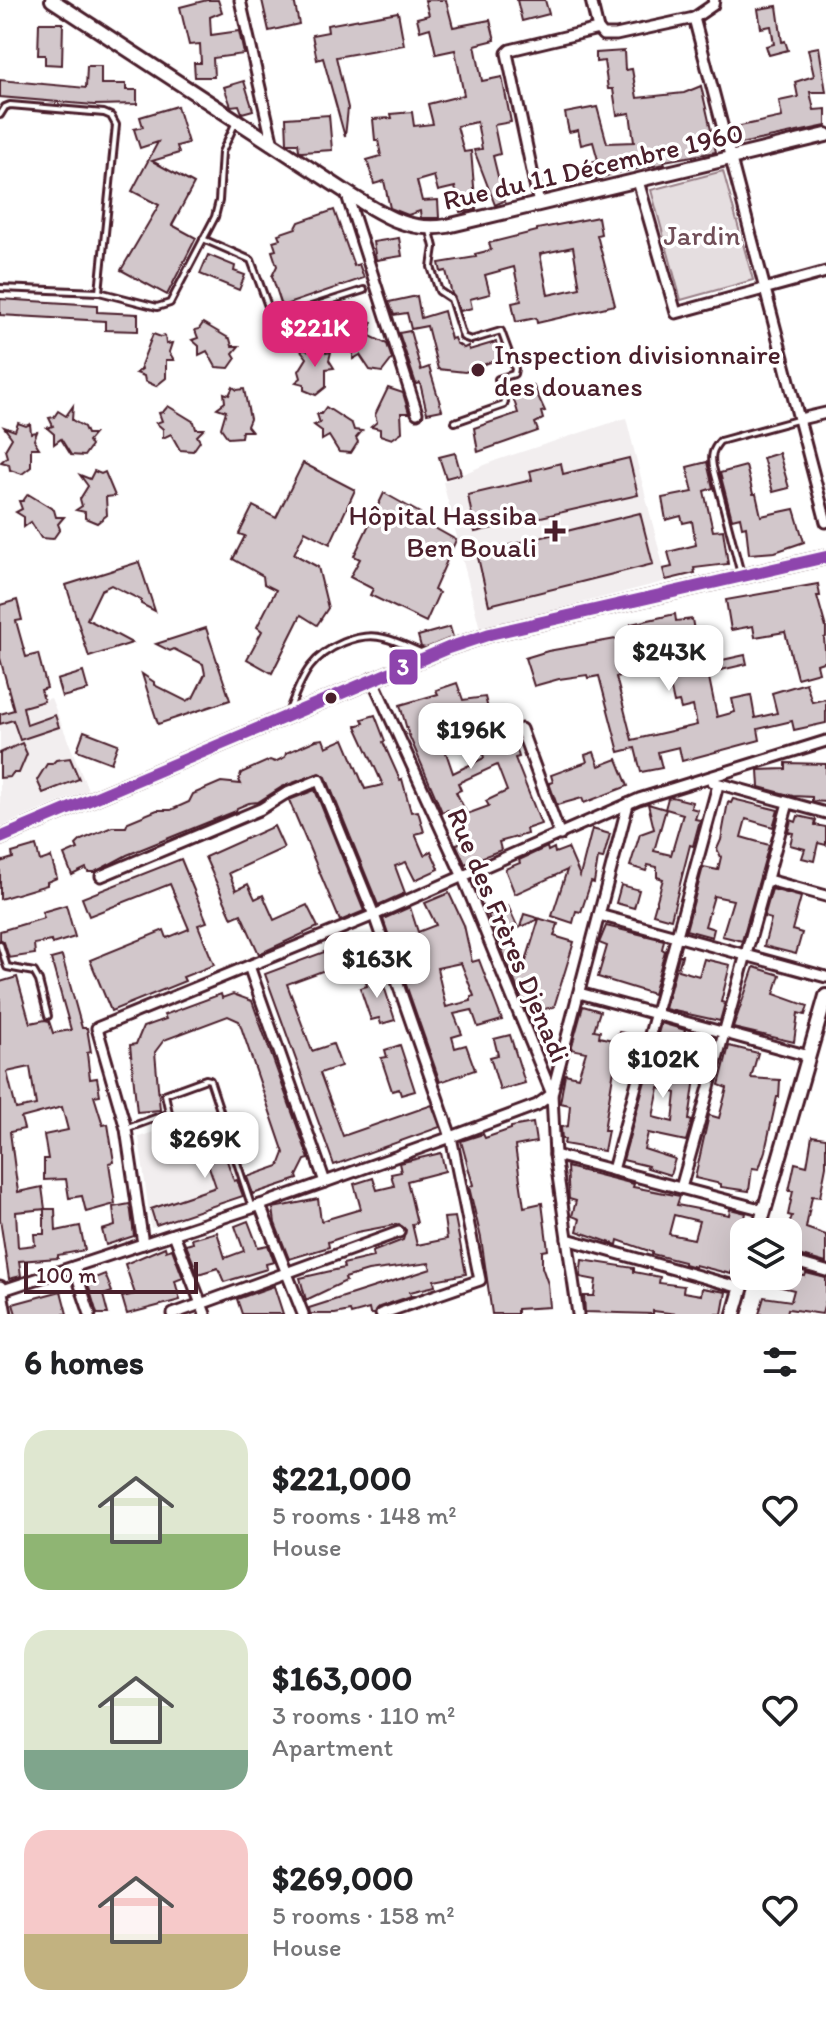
<!DOCTYPE html>
<html lang="en">
<head>
<meta charset="utf-8">
<style>
	:root { --surface:#fff; --page:#f6f6f6; --text:#202124; --muted:#757577; --accent:#db2777 }
	body { margin:0; font-family:Itim,sans-serif; background:var(--page); color:var(--text); height:100vh; display:flex; flex-direction:column; font-size:30px; white-space:nowrap }
	* { box-sizing:border-box; margin:0 }
	p { font-size:26px; color:var(--muted) }
	.icon { flex:none; width:44px; height:44px; fill:none; stroke:currentColor; stroke-width:2; stroke-linecap:round; stroke-linejoin:round }
	.map { position:relative; height:1314px; overflow:hidden }
	.sheet { display:flex; flex-direction:column; background:var(--surface); flex:1 }
	.sheet>* { flex:none }
	.tools { position:absolute; left:730px; top:1218px; display:grid; gap:16px }
	.tools a { display:grid; place-items:center; width:72px; height:72px; border-radius:16px; background:var(--surface); box-shadow:0 8px 32px #0002; font-size:40px }
	.scale { position:absolute; left:24px; bottom:20px; width:174px; box-sizing:border-box; padding-left:8px; border:4px solid #4a1f2b; border-top:0; font-size:22px; line-height:28px; white-space:nowrap; color:#4a1f2b; -webkit-text-stroke:6px #fff; paint-order:stroke }
	.price { position:absolute; translate:-50% -68px; padding:0 18px; border-radius:16px; background:#fff; color:#222; font-size:26px; line-height:52px; filter:drop-shadow(0 2px 4px #0008) }
	.price::after { content:''; position:absolute; left:50%; top:48px; width:24px; height:18px; margin-left:-12px; background:inherit; clip-path:polygon(0 0,100% 0,50% 100%) }
	.price.on { background:var(--accent); color:#fff }
	ul { padding:0; list-style:none }
	li { display:flex; align-items:center; gap:24px; height:200px; padding:0 24px }
	li span { display:grid; place-items:center; flex:none; width:224px; height:160px; border-radius:24px; color:#555 }
	li>.icon { margin-inline-start:auto }
	span .icon { width:96px; height:96px; fill:#fffc; stroke-width:1 }
	li b { font-size:34px }
	h2 { display:flex; justify-content:space-between; align-items:center; height:96px; padding:0 24px; font-size:34px }
	.map>svg:first-child { display:block }
	.built { fill:#f2eeef }
	.green { fill:#e5dee0; stroke:#987e86; stroke-width:2 }
	.building { fill:#d2c7cb; stroke:#4a1f2b; stroke-width:2; fill-rule:evenodd }
	.lines { fill:none; stroke-linecap:round; stroke-linejoin:round }
	.service-casing { stroke:#4a1f2b; stroke-width:10 }
	.minor-casing { stroke:#4a1f2b; stroke-width:15 }
	.tertiary-casing { stroke:#4a1f2b; stroke-width:17 }
	.secondary-casing { stroke:#4a1f2b; stroke-width:18 }
	.service { stroke:#fff; stroke-width:4 }
	.minor { stroke:#fff; stroke-width:9 }
	.tertiary { stroke:#fff; stroke-width:11 }
	.secondary { stroke:#fff; stroke-width:12 }
	.bus-1-casing { stroke:#fff; stroke-width:18 }
	.bus-1 { stroke:#8e44ad; stroke-width:12 }
	.poi-dot { fill:#4a1f2b; stroke:#fff; stroke-width:3 }
	.labels { text-anchor:middle; stroke-width:7; stroke-linejoin:round; paint-order:stroke }
	.street-label { font-size:28px; fill:#4a1f2b; stroke:#fff }
	.park-label { font-size:28px; fill:#714f58; stroke:#fff }
	.poi-label { font-size:28px; fill:#4a1f2b; stroke:#fff; text-anchor:start }
	.line-badge { stroke:#fff; stroke-width:3 }
	.badge-label { font-size:22px; text-anchor:middle; font-weight:bold; fill:#fff }
</style>
</head>
<body>
<div class="map">
<svg width="826" height="1314" viewBox="0 0 826 1314">
	<rect width="100%" height="100%" fill="#fff"/>
	<filter id="ink" filterUnits="userSpaceOnUse"><feTurbulence type="fractalNoise" baseFrequency=".0125" numOctaves="2"/><feDisplacementMap in="SourceGraphic" scale="16" xChannelSelector="R" yChannelSelector="G"/><feConvolveMatrix kernelMatrix="1 2 1 2 8 2 1 2 1" color-interpolation-filters="sRGB"/></filter>
	<g filter="url(#ink)">
		<g class="built">
			<path d="M626 418 667 581 480 629 443 482 497 460Z"/>
			<path d="M51 698 88 790 0 827V714Z"/>
			<path d="M218 1110 247 1196 151 1228 139 1137Z"/>
		</g>
		<path class="green" d="M723 171 753 280 681 300 651 190Z"/>
		<g class="building">
			<path d="M207 0H218L222 12 210 17 211 35 239 31 244 54 213 58 214 77H195L194 63H201L200 44 189 45 180 7Z"/>
			<path d="M262 0H294L299 24 269 31Z"/>
			<path d="M425 0H446L453 27 490 20 495 40 475 45 482 81 502 77 511 122 494 125 500 154 493 156 504 201 495 205 474 150 482 149 477 122 457 126 464 152 471 151 476 210 460 212 455 187 438 191 434 176 417 181 422 201 438 200 439 218H421L420 211 408 215 390 208 384 181 374 184 367 160 381 156 378 140H375L373 119 392 118 391 114 412 112 414 126 433 124 428 104 464 95 455 50 436 54 430 28 420 31 417 18 429 15Z"/>
			<path d="M517 0H545L549 14 522 21Z"/>
			<path d="M777 6 782 42 785 41 788 50 769 55 766 46 774 44 771 26 761 28 758 9Z"/>
			<path d="M398 12 404 45 336 57 348 108 345 137 323 58 317 60 312 35 328 32 327 25Z"/>
			<path d="M39 23H63L62 65 45 64V55H38Z"/>
			<path d="M819 47 826 92H810L814 110 826 109V126L735 145 731 128 782 117 779 101 798 97 795 82 814 76 808 49Z"/>
			<path d="M624 51 625 70 632 69 637 98 684 93 701 86 716 152 664 161 665 164 615 173 592 181 588 163 598 160 593 142 581 145 578 130 569 132 565 113 597 107 607 143 634 142 630 113 617 115 613 89H608L604 61 596 62V53Z"/>
			<path d="M87 66H101V84H126V90H137V104L94 105 0 97V80L86 88Z"/>
			<path d="M244 81 253 110 242 113 239 105 231 106 224 87Z"/>
			<path d="M177 106 188 143 177 146 179 153 152 161 194 184 172 225 196 238 167 295 121 270 159 205 132 191 158 142 140 148 134 129 143 127 140 117Z"/>
			<path d="M329 115 332 150 302 152 299 150 298 143H287L286 118Z"/>
			<path d="M334 210 354 266 359 264 364 278 282 306 272 276 277 266 272 251 276 250 273 241 280 239 278 234 296 228 299 222Z"/>
			<path d="M598 217 601 234 597 235 615 305 537 323 536 318 516 322 512 303 521 301 514 267 485 275 490 294 470 299 472 308 460 311 452 294 446 271 441 272 439 263 476 257 475 254 491 250 489 243 537 231V229ZM573 247 580 288 548 295 540 254Z"/>
			<path d="M399 238 402 256 376 260 373 242Z"/>
			<path d="M208 255 235 266 234 271 245 275 239 290 200 274Z"/>
			<path d="M417 296 421 318 444 311 451 339 454 338 456 343 464 348 468 346 469 350 496 342 501 358 465 372 438 369 427 326 411 329 407 313 394 315 389 302Z"/>
			<path d="M0 299 97 305V312L138 314V331L105 330V321L0 315Z"/>
			<path d="M372 321 370 336 387 344 392 359 382 372 370 370 360 355 353 359V349L346 344 352 342 348 334 353 333 357 326 365 331Z"/>
			<path d="M203 323 230 339 232 346H239L233 353 236 358 229 368 216 367 207 351 199 355V346L192 340 198 338 195 330 199 329Z"/>
			<path d="M410 331 421 370 429 367 442 410 427 413 420 383 416 384 399 333Z"/>
			<path d="M153 334 161 337 165 336 166 344 172 343 169 352 174 360H166V378L156 386 145 381 144 376 136 373 142 369 141 365Z"/>
			<path d="M313 343 320 346 324 344 326 353 331 352 329 360 334 368 326 369V387L316 395 304 390V384L296 382 301 378 299 371 307 358 299 348 309 351Z"/>
			<path d="M533 385 545 411 541 412 543 419 535 423 538 431 478 452 474 428 518 413 513 397 525 393 523 388Z"/>
			<path d="M233 387 237 390 244 389 250 419 247 426 251 431H242L241 437 228 438 221 428 226 411 217 408 225 402 224 393 229 395Z"/>
			<path d="M388 388 403 393 409 413H401L402 432 392 439 380 435V429L371 427 377 422 375 415Z"/>
			<path d="M73 406 72 420 84 427 87 434H94L88 441 91 446 84 456 71 455 61 439 54 444V434L47 428 53 426 49 418 54 417 58 411 66 416Z"/>
			<path d="M168 406 194 422 196 429H204L197 436 200 441 193 451 180 450 171 434 163 438V429L156 423 162 421 159 413 163 412Z"/>
			<path d="M326 407 352 424 354 430 362 431 356 438 358 442 351 453 339 452 329 436 322 440V431L314 425 320 423 317 414H321Z"/>
			<path d="M18 423 26 426 30 424 31 433 37 432 34 440 39 448H31V467L22 474 10 470 9 464 1 462 7 457 5 450 12 438 4 427 15 431Z"/>
			<path d="M455 453 461 474 446 478 439 457Z"/>
			<path d="M779 453 789 488 773 492 763 458Z"/>
			<path d="M629 458 638 495 475 532 468 495 532 480 530 471 561 463 563 474Z"/>
			<path d="M707 462 713 488 704 491 713 531 723 530 728 564 694 568 695 573 666 580 663 569 672 567 668 552 696 545 692 521 683 523 681 516 666 520 662 498 693 492 687 467Z"/>
			<path d="M303 463 355 490 330 544 305 531 294 554 318 567 328 608 317 625 301 615 272 673 247 659 262 631 257 627 276 590 264 584 263 576 233 559 245 536 239 534 253 506 276 518Z"/>
			<path d="M746 466 753 494H756L761 516 794 509 804 542 775 552 749 554 746 526 742 527 740 517 732 519 720 473Z"/>
			<path d="M94 471 101 474 105 472 115 496 106 497 107 515 97 523 85 518V512L76 510 82 506 80 499 88 486 80 475 90 479Z"/>
			<path d="M384 493 420 513 417 518 456 540 434 590 439 593 426 622 370 595 373 589 350 577 360 559 354 556Z"/>
			<path d="M28 494 54 510 56 517H64L58 524 60 529 53 539 41 538 31 522 24 527V517L16 512 22 509 19 501H23Z"/>
			<path d="M640 513 653 564 489 605 477 553Z"/>
			<path d="M139 562 155 611 141 604V600L111 585 101 590 87 619 132 643 89 657 66 585Z"/>
			<path d="M818 584 820 596H817L826 628V637L824 638 826 661 817 664 819 672 797 678 785 632 755 637 753 626 731 630 726 600Z"/>
			<path d="M17 600 22 620 16 621 26 657 38 654 47 688 41 690 44 701 23 707 27 725 55 715 59 727 20 740 13 720 0 724V714L14 710 0 658V605Z"/>
			<path d="M675 614 676 621 692 619 697 648 673 652 677 670 745 655 747 664 708 673 717 717 735 712 732 699 751 695 755 718 777 713 772 693 806 683 812 702 826 699V723L794 730 792 721 758 729 760 740 682 761 679 747 658 752 662 768 641 772 635 748 619 752 599 676 588 678 587 675 559 679 534 686 525 658 548 651 633 636 631 624ZM661 658 664 672 667 671 674 703 679 702 681 709 693 706 697 725 632 740 616 677 640 671 638 663Z"/>
			<path d="M450 627 453 637 426 648 421 647 418 636Z"/>
			<path d="M206 628 230 700 158 724 142 674 154 682V685L186 701 193 698 205 674 203 664 174 649 170 651 156 644Z"/>
			<path d="M83 672 88 690 62 697 57 680Z"/>
			<path d="M457 683 463 700 485 697 495 737 512 732 519 757 515 758 541 824 526 829 527 834 499 842 501 850 465 864 456 844 460 843 448 810 442 812 408 733 400 705 438 694 436 690ZM474 719 484 758 453 773 438 729ZM497 765 507 791 486 801 489 806 467 814 456 792 461 790 458 783Z"/>
			<path d="M375 715 385 741 383 742 400 780 402 779 411 812 418 811 424 832 415 834 424 855 431 851 439 869 415 880 406 862 395 866 405 893 378 905 326 777 319 773 282 787 258 802 249 803 237 808 236 811 127 855 95 872H88L86 868 72 875 64 855 78 849 76 845 81 840 112 827H126L128 822 157 810H171L189 802 193 794 221 782 241 784 239 780 241 773 270 760 275 762 285 757 286 753 316 740 323 739 326 747 344 739 365 789 383 785 356 726 364 723 362 719Z"/>
			<path d="M84 731 118 744 111 763 77 750Z"/>
			<path d="M22 743 27 754 19 773H13L10 777 0 778V753Z"/>
			<path d="M594 752 599 766 617 759 628 786 584 803 582 798 557 805 549 783 553 782 551 775 587 762 585 755Z"/>
			<path d="M70 758 79 779 43 793 37 780 47 764H52L56 760Z"/>
			<path d="M786 763 826 764V802L812 801V797L793 796 759 787 758 770 786 769Z"/>
			<path d="M315 790 364 911 340 921 289 800Z"/>
			<path d="M672 797 692 802 691 808 698 810 695 819 700 820 693 846 690 845 671 919 653 914 663 879 657 877V867L648 865 646 871 630 866 640 834 654 829 648 804 665 809 668 798ZM666 809 683 814 671 855 654 851Z"/>
			<path d="M733 799 778 810 773 827 746 819 741 837 769 845 742 941 722 936 733 900 714 896 705 926 714 929 712 937 686 930 703 867 718 870 721 857 717 849 721 840 728 802 731 803Z"/>
			<path d="M798 816 816 820 815 825 826 827V845L818 843 814 861 802 858 805 849 790 845 793 833 788 832 791 820 796 822Z"/>
			<path d="M274 826 284 848 229 873 236 890 248 884 255 899 263 895 274 920 307 905 318 927 259 954 241 914 232 918 205 857Z"/>
			<path d="M592 829 610 834 603 859 598 858 594 883 591 882 581 912 576 911 573 923 552 916 567 870 515 894 505 869 520 863 519 860 547 847 548 851 554 848 555 853 568 848 580 876Z"/>
			<path d="M36 846 40 861 51 857 57 878 47 882V885L0 899V862L13 858 12 853Z"/>
			<path d="M181 859 207 922 198 925 214 965 183 977 185 981 111 1011 90 960 164 930 167 938 189 929 170 884 89 916 82 898Z"/>
			<path d="M621 885 639 890 634 908 616 903Z"/>
			<path d="M772 889 801 897 792 930 802 933 796 954 764 946 771 919 764 917Z"/>
			<path d="M449 893 464 925 472 962 479 960 502 1020 478 1027 472 1010 454 1014 462 1034 452 1037 455 1048 466 1045 475 1070 440 1082 383 919 410 907 418 932 436 925 425 903ZM461 963 474 996 471 997V1001L446 1007 437 968Z"/>
			<path d="M66 905 75 937 52 944 51 941 34 944 35 954 9 958 4 942 0 939V931L44 918 42 912Z"/>
			<path d="M508 906 518 928 509 932 525 964 539 919 520 927 524 914 558 924 554 936 574 942 554 1007 544 1009 547 1024 544 1025 546 1033 536 1035 488 915Z"/>
			<path d="M606 926 664 940 662 949 665 951 653 994 598 977 607 946 599 943Z"/>
			<path d="M367 936 374 952 287 984 312 1051 333 1044 341 1066 320 1073 343 1136 432 1105 440 1127 334 1165 265 974Z"/>
			<path d="M679 955H682L678 970 699 976 704 959 730 965 721 1002 725 1003 720 1021 665 1009Z"/>
			<path d="M62 956 82 1028H87L91 1052 87 1053 90 1079 97 1078 100 1095 94 1096 103 1125 108 1124 114 1162 109 1163 115 1204 86 1212 82 1196 69 1198 66 1179 44 1180V1159H48L44 1135 68 1130 62 1107 21 1118 24 1129 10 1132 18 1192 42 1187 45 1209 16 1212 18 1247 35 1245 34 1234H44V1209H55L56 1231 80 1226 85 1250 58 1255V1258L19 1261 21 1276 9 1279 0 1219V982L17 977 30 1023 45 1020 49 1021 53 1033 71 1030 51 959ZM30 1067 36 1105 16 1109 7 1072Z"/>
			<path d="M754 967 780 975 774 994 808 1006 805 1015 798 1013 794 1042 733 1028Z"/>
			<path d="M380 974 395 1020 381 1024 379 1018 371 1020 360 988 367 986 365 979Z"/>
			<path d="M221 994 222 998 233 994 252 1001 309 1159 305 1160 297 1176 298 1179 253 1194 247 1177 279 1166 284 1153 239 1021 228 1016 164 1040 155 1052 160 1110 137 1112 130 1045 136 1044 143 1027 166 1019 164 1015Z"/>
			<path d="M583 1006 600 1011 594 1030 600 1031 599 1037 617 1041 619 1032 638 1036 629 1073 614 1069 604 1130H608L604 1151 564 1144 565 1139H562L561 1127 568 1126 570 1105 560 1103 565 1074 578 1077 586 1052 571 1049Z"/>
			<path d="M661 1023 685 1030 681 1047 691 1049 687 1069 696 1071 689 1120 692 1121 686 1141 648 1133 644 1149 675 1159 670 1175 647 1168 648 1166 623 1160ZM659 1088 676 1093 673 1122 653 1117Z"/>
			<path d="M510 1035 525 1083 500 1090 490 1057 498 1055 494 1039Z"/>
			<path d="M400 1045 415 1091 401 1095 399 1089 392 1091 381 1058 387 1057 385 1050Z"/>
			<path d="M729 1046 758 1053 751 1078 780 1080 779 1097H777L765 1151 759 1169 752 1168 749 1191 721 1187V1184L695 1178 709 1115 719 1118 727 1088 719 1085Z"/>
			<path d="M212 1117 234 1181 237 1180 243 1196 156 1225 151 1209 216 1187 194 1123Z"/>
			<path d="M533 1123 536 1142 515 1146 524 1207 542 1203 548 1250 542 1251V1267L548 1284 550 1307 517 1309V1314H492L481 1238 469 1187 473 1185 461 1141 483 1134 485 1138 511 1129V1127Z"/>
			<path d="M812 1136 826 1138V1166L820 1197 812 1196 806 1228 826 1235V1263L795 1254 797 1245 788 1242V1227L792 1216 788 1215 793 1191H789L795 1163 807 1166Z"/>
			<path d="M441 1153 445 1171 407 1181 417 1223 412 1224 417 1245 447 1239 444 1218 455 1217 466 1274 434 1280 435 1286 410 1292 411 1296 379 1307 374 1314H370L369 1309 351 1314 350 1311 335 1314H310L309 1308 431 1269 429 1263 368 1271 345 1278 346 1281 306 1300 300 1278 344 1268 343 1264 373 1257 372 1252 403 1240 406 1230 399 1224 357 1232 328 1242 329 1247 289 1259 275 1223 273 1208 318 1199 321 1221 361 1209 354 1184 373 1178 377 1190 394 1186 391 1174 401 1172 399 1163Z"/>
			<path d="M567 1167 634 1184 633 1187 680 1196 677 1205 729 1215 730 1209 746 1213 731 1274 695 1265V1267L684 1264V1262L652 1254V1252L618 1240 617 1245 577 1231 580 1219 572 1216 576 1201 569 1199ZM674 1215 699 1221 694 1239 669 1234Z"/>
			<path d="M130 1204 134 1236 106 1245 102 1230 115 1226 113 1207Z"/>
			<path d="M248 1221 258 1247 268 1245 274 1262 266 1264 267 1269 224 1282 218 1268 198 1274 186 1245 193 1243 192 1239 217 1232 225 1258 244 1251 235 1226Z"/>
			<path d="M165 1247 166 1251 172 1249 183 1278 175 1281 180 1300 127 1314 122 1297 135 1294 125 1264Z"/>
			<path d="M582 1260 634 1268V1272L660 1277 659 1283 684 1286 683 1292 701 1295 702 1288 726 1292 722 1314H677L653 1311V1314L585 1312 584 1296H594L596 1280 580 1277Z"/>
			<path d="M788 1273 805 1276 806 1273 826 1278V1300L822 1314 788 1309 787 1314H759L764 1297 791 1301 794 1290 753 1280 754 1276H788Z"/>
			<path d="M105 1274 112 1292 103 1295 108 1314H97L87 1281Z"/>
			<path d="M274 1286 283 1314H242L237 1299Z"/>
			<path d="M61 1291 67 1314H16L13 1304Z"/>
		</g>
		<g class="lines">
			<defs>
				<g id="service">
					<path d="M0 115 5 107 10 105 104 113 111 116 116 125 99 292"/>
					<path d="M430 231 434 247 431 267 439 291 451 299 463 337 471 340 501 331 515 369 514 374 498 379 505 402 504 405 455 422"/>
					<path d="M203 239 251 260 269 309 276 315 283 316 364 290"/>
					<path d="M0 288 99 292 157 307 170 303 215 217 219 201 222 152 235 124"/>
					<path d="M741 574 713 467C711 456 712 450 720 441L797 420"/>
					<path d="M288 713C294 698 300 680 310 667 325 647 360 631 384 638 398 641 412 649 426 654"/>
					<path d="M0 944 7 967 34 972 39 981 48 1016"/>
					<path d="M128 1128 169 1113 165 1094 206 1079 210 1080 251 1205"/>
				</g>
				<g id="minor">
					<path d="M240 0 273 145"/>
					<path d="M591 0 598 29 603 35H616L694 18 826 522"/>
					<path d="M694 18 713 5 714 0"/>
					<path d="M638 181 676 313 826 272"/>
					<path d="M346 192 417 413"/>
					<path d="M539 204 507 53 510 50 598 29"/>
					<path d="M800 419 826 413"/>
					<path d="M372 678 463 877 552 1094 555 1155 578 1314"/>
					<path d="M521 729 560 835"/>
					<path d="M713 782 826 813"/>
					<path d="M101 876 261 809 285 794 319 780 374 915 451 1137 480 1280 381 1314"/>
					<path d="M768 880 826 896"/>
					<path d="M599 915 826 977"/>
					<path d="M249 966 325 1182"/>
					<path d="M579 993 809 1056"/>
					<path d="M555 1155 764 1210"/>
					<path d="M613 1170 718 785"/>
					<path d="M681 1188 788 803"/>
					<path d="M260 1205 303 1314"/>
					<path d="M174 1234 205 1314"/>
					<path d="M567 1239 741 1288"/>
					<path d="M143 1244 126 1129 97 1028 374 915 639 799 826 741"/>
					<path d="M788 1260 826 1271"/>
					<path d="M74 1267 90 1314"/>
					<path d="M0 1291 252 1208 451 1137 537 1105 552 1094 628 804"/>
					<path d="M173 1314 399 1232"/>
				</g>
				<path id="tertiary" d="M0 1287 5 1314"/>
				<g id="secondary">
					<path d="M52 0 346 192C378 212 407 233 447 226L826 135"/>
					<path d="M0 838 448 648 490 634 826 557"/>
					<path d="M758 1232 826 996"/>
					<path d="M734 1314 745 1276"/>
				</g>
			</defs>
			<use href="#service" class="service-casing"/>
			<use href="#minor" class="minor-casing"/>
			<use href="#tertiary" class="tertiary-casing"/>
			<use href="#secondary" class="secondary-casing"/>
			<use href="#service" class="service"/>
			<use href="#minor" class="minor"/>
			<use href="#tertiary" class="tertiary"/>
			<use href="#secondary" class="secondary"/>
			<defs>
				<path id="bus-1" d="M0 838 448 648 490 634 826 557"/>
			</defs>
			<use href="#bus-1" class="bus-1-casing"/>
			<use href="#bus-1" class="bus-1"/>
		</g>
	</g>
	<g class="poi-dot">
		<circle cx="478" cy="370" r="8"/>
		<path d="M551 519h8v8h8v8h-8v8h-8v-8h-8v-8h8z"/>
		<circle cx="331" cy="698" r="7"/>
	</g>
	<g class="labels">
		<g class="street-label">
			<text transform="translate(593 166) rotate(-13)" y="10">Rue du 11 Décembre 1960</text>
			<text transform="translate(509 935) rotate(67)" y="10">Rue des Frères Djenadi</text>
		</g>
		<g class="park-label">
			<text x="702" y="245">Jardin</text>
		</g>
		<g class="poi-label">
			<text x="494" y="364">Inspection divisionnaire<tspan x="494" dy="32">des douanes</tspan></text>
			<text x="537" y="525" text-anchor="end">Hôpital Hassiba<tspan x="537" dy="32">Ben Bouali</tspan></text>
		</g>
	</g>
	<rect class="line-badge" x="388" y="648" width="31" height="38" rx="8" fill="#8e44ad"/>
	<g class="badge-label">
		<text x="403" y="675">3</text>
	</g>
</svg>
<div class="tools">
<a><svg class="icon" aria-label="layers" viewBox="0 0 24 24"><path d="M12 4l9 5-9 5-9-5zM3 14l9 5 9-5"/></svg></a>
</div>
<div class="scale">100 m</div>
<b class="price on" style="left:315px;top:369px">$221K</b>
<b class="price" style="left:669px;top:693px">$243K</b>
<b class="price" style="left:471px;top:771px">$196K</b>
<b class="price" style="left:377px;top:1000px">$163K</b>
<b class="price" style="left:663px;top:1100px">$102K</b>
<b class="price" style="left:205px;top:1180px">$269K</b>
</div>
<section class="sheet">
<h2>6 homes<svg class="icon" aria-label="filters" viewBox="0 0 24 24"><path d="M4 7h16M4 17h16"/><circle cx="9" cy="7" r="2"/><circle cx="15" cy="17" r="2"/></svg></h2>
<ul>
<li><span style="background:linear-gradient(#dfe7d0 65%,#8fb573 0)"><svg class="icon" aria-label="home" viewBox="0 0 24 24"><path d="M3 11l9-7 9 7M6 9v11h12V9"/></svg></span><div><b>$221,000</b><p>5 rooms · 148 m²</p><p>House</p></div><svg class="icon" aria-label="heart" viewBox="0 0 24 24"><path d="M12 20l-8-8c-3-5 5-10 8-4 3-6 11-1 8 4z"/></svg></li>
<li><span style="background:linear-gradient(#dfe7d0 75%,#7fa58c 0)"><svg class="icon" aria-label="home" viewBox="0 0 24 24"><path d="M3 11l9-7 9 7M6 9v11h12V9"/></svg></span><div><b>$163,000</b><p>3 rooms · 110 m²</p><p>Apartment</p></div><svg class="icon" aria-label="heart" viewBox="0 0 24 24"><path d="M12 20l-8-8c-3-5 5-10 8-4 3-6 11-1 8 4z"/></svg></li>
<li><span style="background:linear-gradient(#f6c9c9 65%,#c2b280 0)"><svg class="icon" aria-label="home" viewBox="0 0 24 24"><path d="M3 11l9-7 9 7M6 9v11h12V9"/></svg></span><div><b>$269,000</b><p>5 rooms · 158 m²</p><p>House</p></div><svg class="icon" aria-label="heart" viewBox="0 0 24 24"><path d="M12 20l-8-8c-3-5 5-10 8-4 3-6 11-1 8 4z"/></svg></li>
</ul>
</section>
</body>
</html>
